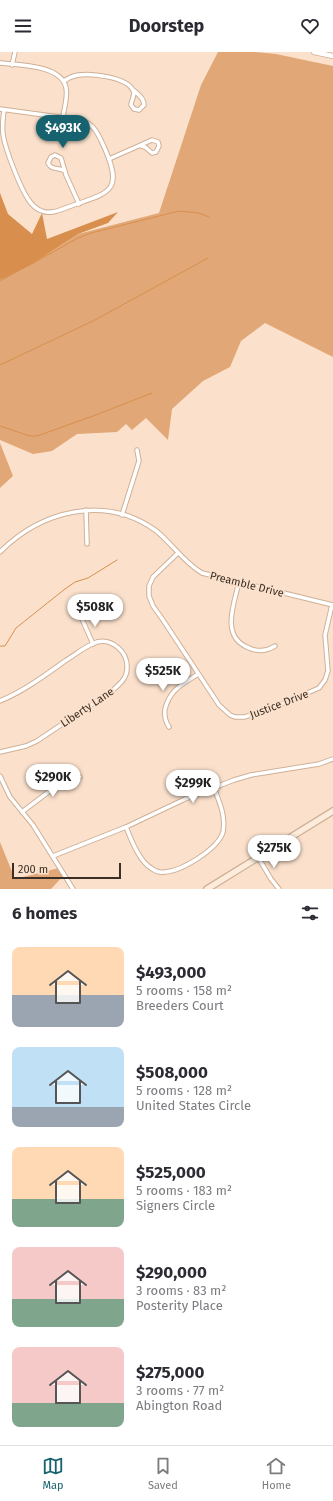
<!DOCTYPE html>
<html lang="en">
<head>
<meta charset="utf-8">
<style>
	:root { --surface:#fff; --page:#f2f2f3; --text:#2b2b33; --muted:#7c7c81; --line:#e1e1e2; --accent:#16626e }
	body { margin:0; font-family:"Fira Sans",sans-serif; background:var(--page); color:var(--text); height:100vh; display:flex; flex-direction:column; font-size:15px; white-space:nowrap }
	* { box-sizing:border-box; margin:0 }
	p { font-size:13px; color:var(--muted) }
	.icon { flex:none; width:22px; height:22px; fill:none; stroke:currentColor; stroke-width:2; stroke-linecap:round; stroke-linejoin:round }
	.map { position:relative; height:837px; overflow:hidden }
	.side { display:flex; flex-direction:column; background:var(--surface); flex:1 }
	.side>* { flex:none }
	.scale { position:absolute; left:12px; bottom:10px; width:109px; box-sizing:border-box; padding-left:4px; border:2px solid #3b2e24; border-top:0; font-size:11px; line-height:14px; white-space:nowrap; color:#3b2e24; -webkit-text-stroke:3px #fbe1cc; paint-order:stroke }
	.price { position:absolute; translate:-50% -34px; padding:0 9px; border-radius:14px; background:#fff; color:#222; font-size:13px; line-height:26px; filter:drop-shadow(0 1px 2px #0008) }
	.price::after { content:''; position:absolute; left:50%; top:24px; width:12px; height:9px; margin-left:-6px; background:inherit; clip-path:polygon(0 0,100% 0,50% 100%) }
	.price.on { background:var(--accent); color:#fff }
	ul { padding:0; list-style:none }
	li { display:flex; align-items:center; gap:12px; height:100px; padding:0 12px }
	li span { display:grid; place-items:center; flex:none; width:112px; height:80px; border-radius:8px; color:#555 }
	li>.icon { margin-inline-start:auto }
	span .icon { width:48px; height:48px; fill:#fffc; stroke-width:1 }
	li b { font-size:17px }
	h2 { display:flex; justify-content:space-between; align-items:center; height:48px; padding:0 12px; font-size:17px }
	header { display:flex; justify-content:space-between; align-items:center; height:52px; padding:0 12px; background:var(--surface); font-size:18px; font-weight:700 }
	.tab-bar { display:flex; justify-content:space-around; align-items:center; height:56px; border-top:1px solid var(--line); background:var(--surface); font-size:11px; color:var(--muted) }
	.tab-bar a { display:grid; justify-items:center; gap:2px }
	.tab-bar .on { color:var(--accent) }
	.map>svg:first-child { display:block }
	.green { fill:#e1a776 }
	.water { fill:#d88f4e }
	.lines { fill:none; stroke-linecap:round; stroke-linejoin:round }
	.stream { stroke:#d88f4e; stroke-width:1 }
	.minor-casing { stroke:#cfb097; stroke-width:5.5 }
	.tertiary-casing { stroke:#cfb097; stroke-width:6 }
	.secondary-casing { stroke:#cfb097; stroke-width:8 }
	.minor { stroke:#fff; stroke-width:3.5 }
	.tertiary { stroke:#fff; stroke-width:4.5 }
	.secondary { stroke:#fdebdb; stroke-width:5.5 }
	.labels { text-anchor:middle; stroke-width:4; stroke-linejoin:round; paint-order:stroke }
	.street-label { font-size:11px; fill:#3b2e24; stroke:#fbe1cc }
</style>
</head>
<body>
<header><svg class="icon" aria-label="menu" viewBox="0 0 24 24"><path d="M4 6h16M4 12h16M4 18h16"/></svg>Doorstep<svg class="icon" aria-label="heart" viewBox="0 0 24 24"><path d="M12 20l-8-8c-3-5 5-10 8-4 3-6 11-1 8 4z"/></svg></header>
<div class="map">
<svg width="333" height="837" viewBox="0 0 333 837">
	<rect width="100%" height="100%" fill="#fbe1cc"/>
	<g class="green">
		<path d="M218 0H255L276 2 333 14V305L265 271 241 289 230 315 203 329 172 357 168 388 146 366 132 378 126 372 117 380 77 382 52 399 33 402 0 388V228L26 216 78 182 159 161 201 33Z"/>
		<path d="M0 391 13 424 0 436Z"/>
		<path d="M0 790 15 827 59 816 64 823 51 837H0Z"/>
	</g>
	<path class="water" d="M0 141 8 162 32 182 42 161 47 187 118 160 108 171 78 182 26 216 0 228Z"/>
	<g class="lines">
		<g class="stream">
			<path d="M28 214 78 186 91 181 179 159 199 161 209 165"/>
			<path d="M0 229 18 219"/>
			<path d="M0 313 95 268 208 206"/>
			<path d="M0 374 30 384H37L93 364 152 341"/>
			<path d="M0 594H5L16 576 65 537 75 530 88 526 117 508"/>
		</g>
		<defs>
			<g id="minor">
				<path d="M0 11C19 13 62 13 66 36 68 45 64 56 63 65"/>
				<path d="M12 13 15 0"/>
				<path d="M64 29C68 26 73 24 78 23 91 21 126 25 133 38 136 43 131 48 131 53L134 57 139 58 144 53C144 46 137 41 132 37"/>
				<path d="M0 57 81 68C95 72 99 84 105 97 124 140 108 141 71 154 62 157 51 163 42 159 36 157 31 152 28 147 20 135 5 97 3 82 2 74 3 66 4 58"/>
				<path d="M109 107 152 88 158 90 159 94 156 100 152 101 145 95 141 94"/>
				<path d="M65 119C59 115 52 119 48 111L51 105 55 103 61 106 66 123 79 152"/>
				<path d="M86 458 87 492"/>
				<path d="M122 463 139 409 137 398"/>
				<path d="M0 500C41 459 104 442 155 478 172 491 183 510 202 521L333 553"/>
				<path d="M178 501 153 525 149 534V544L153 554 163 568 219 653 230 663 235 665H244L265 659 319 636 325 628 328 619 325 583 332 553"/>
				<path d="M239 530C234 552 220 585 249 596 258 600 267 599 275 594"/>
				<path d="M82 567 93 592"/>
				<path d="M0 649C24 639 44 624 65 609 75 603 85 594 97 590 112 586 128 600 127 616 127 626 120 632 113 638L37 689 26 694 0 700"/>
				<path d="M169 675C165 669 164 664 165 657 170 637 183 632 198 622"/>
				<path d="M0 724 10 745 33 773 73 837"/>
				<path d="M22 760 51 738 80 725"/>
				<path d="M126 775C131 787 139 809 151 816 155 819 160 821 165 820 182 819 218 797 223 780 226 764 219 749 214 736"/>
				<path d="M53 804 126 775 185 747 234 728 251 723 319 712 333 707"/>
				<path d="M258 805 271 827 279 837"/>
			</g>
			<path id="tertiary" d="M314 0 333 4"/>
			<path id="secondary" d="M207 837 333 759"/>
		</defs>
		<use href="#minor" class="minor-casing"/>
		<use href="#tertiary" class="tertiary-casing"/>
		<use href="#secondary" class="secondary-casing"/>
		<use href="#minor" class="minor"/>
		<use href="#tertiary" class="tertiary"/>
		<use href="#secondary" class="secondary"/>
	</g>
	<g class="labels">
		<g class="street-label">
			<text transform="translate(247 532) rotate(14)" y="4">Preamble Drive</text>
			<text transform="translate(279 652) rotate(-21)" y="4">Justice Drive</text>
			<text transform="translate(87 655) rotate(-34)" y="4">Liberty Lane</text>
		</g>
	</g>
</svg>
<div class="scale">200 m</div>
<b class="price on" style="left:63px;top:97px">$493K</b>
<b class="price" style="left:95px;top:576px">$508K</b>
<b class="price" style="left:163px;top:640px">$525K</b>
<b class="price" style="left:53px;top:746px">$290K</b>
<b class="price" style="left:193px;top:752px">$299K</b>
<b class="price" style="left:274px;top:817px">$275K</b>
</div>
<section class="side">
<h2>6 homes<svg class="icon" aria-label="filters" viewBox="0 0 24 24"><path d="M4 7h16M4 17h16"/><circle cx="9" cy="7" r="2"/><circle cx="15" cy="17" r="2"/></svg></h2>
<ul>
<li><span style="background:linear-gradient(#ffd9b3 60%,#9aa5b1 0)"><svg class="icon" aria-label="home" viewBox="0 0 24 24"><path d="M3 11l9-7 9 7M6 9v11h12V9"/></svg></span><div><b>$493,000</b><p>5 rooms · 158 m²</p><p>Breeders Court</p></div></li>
<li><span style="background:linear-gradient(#bfe0f5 75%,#9aa5b1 0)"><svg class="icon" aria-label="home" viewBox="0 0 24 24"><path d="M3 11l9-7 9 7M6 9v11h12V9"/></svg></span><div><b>$508,000</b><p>5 rooms · 128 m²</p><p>United States Circle</p></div></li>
<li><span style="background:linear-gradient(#ffd9b3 65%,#7fa58c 0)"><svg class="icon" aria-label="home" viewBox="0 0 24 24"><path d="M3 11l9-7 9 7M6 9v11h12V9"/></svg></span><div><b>$525,000</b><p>5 rooms · 183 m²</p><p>Signers Circle</p></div></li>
<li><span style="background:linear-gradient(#f6c9c9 65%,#7fa58c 0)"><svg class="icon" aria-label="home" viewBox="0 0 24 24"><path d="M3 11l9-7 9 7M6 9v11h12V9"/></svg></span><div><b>$290,000</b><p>3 rooms · 83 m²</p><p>Posterity Place</p></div></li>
<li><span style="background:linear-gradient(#f6c9c9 70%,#7fa58c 0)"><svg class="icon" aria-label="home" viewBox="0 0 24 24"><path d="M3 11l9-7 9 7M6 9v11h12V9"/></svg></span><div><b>$275,000</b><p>3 rooms · 77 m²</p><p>Abington Road</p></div></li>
</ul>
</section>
<nav class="tab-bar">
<a class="on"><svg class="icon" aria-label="map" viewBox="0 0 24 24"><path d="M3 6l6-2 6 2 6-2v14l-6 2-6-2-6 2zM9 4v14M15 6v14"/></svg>Map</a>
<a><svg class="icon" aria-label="saved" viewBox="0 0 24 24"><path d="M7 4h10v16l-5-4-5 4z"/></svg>Saved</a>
<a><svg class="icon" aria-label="home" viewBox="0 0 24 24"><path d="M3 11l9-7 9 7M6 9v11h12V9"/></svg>Home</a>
</nav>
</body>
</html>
